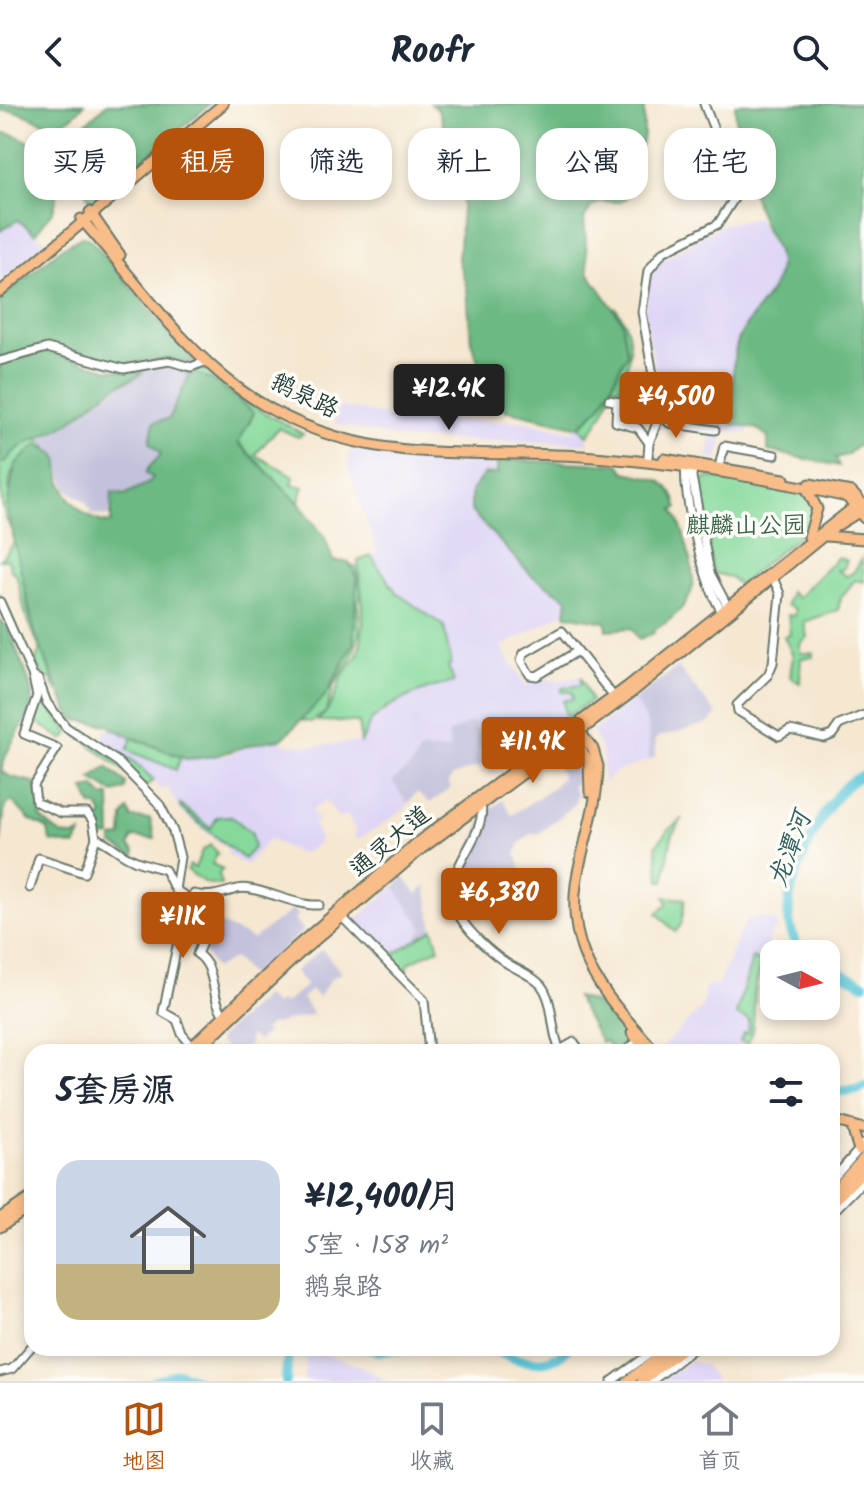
<!DOCTYPE html>
<html lang="zh">
<head>
<meta charset="utf-8">
<style>
	:root { --surface:#fff; --page:#f6f6f7; --text:#1f2937; --muted:#747a83; --line:#e0e1e3; --accent:#b45309 }
	body { margin:0; font-family:Kalam,"LXGW WenKai TC",sans-serif; background:var(--page); color:var(--text); height:100vh; display:flex; flex-direction:column; font-size:30px; white-space:nowrap }
	* { box-sizing:border-box; margin:0 }
	p { font-size:26px; color:var(--muted) }
	.icon { flex:none; width:44px; height:44px; fill:none; stroke:currentColor; stroke-width:2; stroke-linecap:round; stroke-linejoin:round }
	.map { position:relative; flex:1; overflow:hidden }
	.side { position:absolute; left:24px; top:940px; width:816px; height:312px; display:flex; flex-direction:column; background:var(--surface); border-radius:24px; box-shadow:0 4px 12px #0003 }
	.side>* { flex:none }
	.hud { position:absolute; left:24px; top:24px; width:816px; height:72px; display:flex; gap:16px }
	.needle { width:52px; rotate:97deg }
	.controls { position:absolute; left:760px; top:836px; display:grid; gap:16px }
	.controls a { display:grid; place-items:center; width:80px; height:80px; border-radius:16px; background:var(--surface); box-shadow:0 4px 12px #0003; font-size:40px }
	.price { position:absolute; translate:-50% -68px; padding:0 18px; border-radius:8px; background:var(--accent); color:#fff; font-size:26px; line-height:52px; filter:drop-shadow(0 2px 4px #0008) }
	.price::after { content:''; position:absolute; left:50%; top:48px; width:24px; height:18px; margin-left:-12px; background:inherit; clip-path:polygon(0 0,100% 0,50% 100%) }
	.price.selected { background:#222; color:#fff }
	ul { padding:0; list-style:none }
	li { display:flex; align-items:center; gap:24px; height:200px; padding:0 32px }
	li+li { border-top:2px solid var(--line) }
	li span { display:grid; place-items:center; flex:none; width:224px; height:160px; border-radius:24px; color:#555 }
	li>.icon { margin-inline-start:auto }
	span .icon { width:96px; height:96px; fill:#fffc; stroke-width:1 }
	li b { font-size:34px }
	h2 { display:flex; justify-content:space-between; align-items:center; height:96px; padding:0 32px; font-size:34px }
	.chip { padding:0 28px; border-radius:24px; background:var(--surface); box-shadow:0 4px 12px #0003; font-size:28px; line-height:72px }
	.chip.selected { background:var(--accent); color:#fff }
	header { display:flex; justify-content:space-between; align-items:center; height:104px; padding:0 32px; background:var(--surface); font-size:36px; font-weight:700 }
	.tab-bar { display:flex; justify-content:space-around; align-items:center; height:112px; border-top:2px solid var(--line); background:var(--surface); font-size:22px; color:var(--muted) }
	.tab-bar a { display:grid; justify-items:center; gap:4px }
	.tab-bar .selected { color:var(--accent) }
	.map>svg:first-child { display:block }
	.built { fill:#ded5f5 }
	.industrial { fill:#c3c1db }
	.green { fill:#86d99b; stroke:#528b68; stroke-width:2 }
	.forest { fill:#6cb983; stroke:#467b5c; stroke-width:2 }
	.lines { fill:none; stroke-linecap:round; stroke-linejoin:round }
	.river { stroke:#5ec7da; stroke-width:10 }
	.minor-casing { stroke:#6a786b; stroke-width:11 }
	.major-casing { stroke:#6a786b; stroke-width:13 }
	.minor { stroke:#fff; stroke-width:7 }
	.major { stroke:#f8bd88; stroke-width:9 }
	.labels { text-anchor:middle; stroke-width:7; stroke-linejoin:round; paint-order:stroke }
	.street-label { font-size:24px; fill:#1f3d34; stroke:#fdfcf7 }
	.park-label { font-size:24px; fill:#39644e; stroke:#fdfcf7 }
	.water-label { font-size:26px; font-style:italic; fill:#2f605e; stroke:#fdfcf7 }
</style>
</head>
<body>
<header><svg class="icon" aria-label="back" viewBox="0 0 24 24"><path d="M15 5l-7 7 7 7"/></svg>Roofr<svg class="icon" aria-label="search" viewBox="0 0 24 24"><circle cx="10" cy="10" r="6"/><path d="M15 15l6 6"/></svg></header>
<div class="map">
<svg width="864" height="1277" viewBox="0 0 864 1277">
	<rect width="100%" height="100%" fill="#fdfcf7"/>
	<filter id="ink" filterUnits="userSpaceOnUse"><feTurbulence type="fractalNoise" baseFrequency=".0125" numOctaves="2"/><feDisplacementMap in="SourceGraphic" scale="16" xChannelSelector="R" yChannelSelector="G"/><feConvolveMatrix kernelMatrix="1 2 1 2 8 2 1 2 1" color-interpolation-filters="sRGB"/></filter>
	<filter id="wash" filterUnits="userSpaceOnUse"><feTurbulence type="fractalNoise" baseFrequency=".006" numOctaves="4" result="noise"/><feDisplacementMap in="SourceGraphic" scale="32" xChannelSelector="R" yChannelSelector="G"/><feGaussianBlur stdDeviation="1.8" result="paint"/><feColorMatrix in="noise" values="0 0 0 0 0 0 0 0 0 0 0 0 0 0 0 0 0 1.4 0 .05"/><feComposite in="paint" operator="in"/></filter>
	<g filter="url(#wash)">
		<rect width="100%" height="100%" fill="#f5e7d0"/>
		<g class="built">
			<path d="M757 113 777 148 779 160 775 182 753 209 736 246 732 320 748 324V329L724 326 718 355 708 354 714 309 664 302 644 212 649 172 656 160 721 121Z"/>
			<path d="M18 116 46 138 0 177V127Z"/>
			<path d="M340 302 404 315 522 317 574 328V323H579L585 327 589 339 404 335 335 320Z"/>
			<path d="M352 346 401 355 497 356V370L478 379 470 393 471 407 501 435 517 458 569 497 564 509 501 543 526 582 542 573 552 577 582 573 592 597 491 669 483 653 484 630 471 617 448 630 450 646 417 648 413 660 392 677 407 700 405 705 376 724 356 736 354 723 347 711 339 715 326 696 311 706 318 716 314 720 320 737 307 748 298 749 269 735 246 761 227 750 229 746 180 707 167 683 160 686 154 676 104 641 102 634 106 625H112L187 655 228 651 262 636 282 635 284 640 316 642 360 638 370 618 395 598 450 572 444 522 397 489 371 452 377 448 348 363V349Z"/>
			<path d="M634 596 648 621 649 656 615 668 603 680 602 646 592 627Z"/>
			<path d="M394 783 423 824 415 836 387 854 353 819Z"/>
			<path d="M760 813 777 817V828L772 827 767 844 768 855 758 875 753 898 754 926 748 941 759 948H667L662 945 668 937 702 904 705 884 709 881H718L745 817Z"/>
			<path d="M318 1248 363 1263 388 1277H304L306 1249Z"/>
			<path d="M690 1257 705 1261 716 1277H661Z"/>
		</g>
		<g class="industrial">
			<path d="M197 257 209 267H185L189 272 169 315 154 319 150 338 161 349 149 379 112 394 109 408 111 412 92 410 86 398 67 385 54 349 38 335 65 320 143 266 162 259Z"/>
			<path d="M678 563 717 610 709 619 656 634 655 653 649 656 648 621 634 596Z"/>
			<path d="M472 617 482 635 479 651 482 661 453 672 448 678 451 684 430 699 417 688 407 700 392 677 411 662 420 646H450L448 630Z"/>
			<path d="M568 649 580 674 572 682 577 691 574 701 562 711 538 730 532 729 519 740 516 752 520 761 521 788 517 803 504 811 476 793 470 800 453 794 454 783 486 707 503 696 512 711 551 685 562 673 556 659Z"/>
			<path d="M404 773 417 790 426 782 433 825 415 836 423 824 394 783Z"/>
			<path d="M293 805 298 811 294 816 304 826 252 873 234 854 215 865 204 848 218 819 253 835Z"/>
			<path d="M322 845 342 869 332 874 318 893 311 886 302 894 313 910 270 921 263 926 266 930 257 937 250 931 248 942 237 948H224L223 941 218 940 219 934 265 892 275 901 280 897 284 900 306 881 295 867Z"/>
		</g>
		<g class="green">
			<path d="M615 203C635 226 631 257 621 283L613 282C608 301 600 317 588 331L579 323C613 297 635 244 615 203Z"/>
			<path d="M194 265 209 267 244 297 303 330 298 333 278 324 255 351 294 372 292 381 304 383 299 396 302 403 238 338 254 309 214 277 195 270 189 272 184 267Z"/>
			<path d="M50 327 38 335 47 343C0 352 7 390 14 426 0 416 0 379 0 359L35 332Z"/>
			<path d="M711 373 801 389 807 393 814 407 805 426 739 481 730 473 713 469 697 386 701 377Z"/>
			<path d="M16 437 29 510 57 588 51 575 46 574 35 558 40 545 25 509 16 469 12 468 7 455 0 456Z"/>
			<path d="M371 452 397 489 444 522 451 560 448 562 454 578C424 585 397 594 373 615 366 621 366 631 361 638L358 618 317 617C332 606 333 593 341 575 345 566 354 559 358 549 368 518 361 489 358 457Z"/>
			<path d="M838 453 847 457 843 465 837 466 847 472 854 468 862 454 864 478 855 476 841 493 838 506 804 518 807 533 800 540V549H813V553L801 554 800 579 790 573 793 552 784 532 790 531 788 511 794 512 795 505 786 501 790 488 797 494Z"/>
			<path d="M351 461 356 463 361 488 358 500 360 529 351 555 333 583 326 608 311 618 300 616 332 583 353 540 357 475Z"/>
			<path d="M0 489 49 595 69 623 131 655 154 676 145 683 70 625 48 597 0 495Z"/>
			<path d="M581 573 591 597 566 613 563 597 573 595 572 588H562V584L581 581Z"/>
			<path d="M47 601 69 629 64 636 35 617 28 622 39 603Z"/>
			<path d="M132 634 181 653 176 666 127 646Z"/>
			<path d="M180 700 211 724 217 713 231 712 252 729 254 744 244 755 180 704Z"/>
			<path d="M683 714 672 731 664 777H660L656 742 668 726Z"/>
			<path d="M210 741 218 749 212 760 223 765 219 769 221 781 205 779 187 766 190 761 195 764 202 747Z"/>
			<path d="M665 793 685 795 681 821 675 828 657 809 668 800Z"/>
			<path d="M433 825 439 844 409 859 405 870 392 851Z"/>
			<path d="M752 854 764 860C747 888 760 917 747 940L740 937 744 929H748L749 916 736 911Z"/>
		</g>
		<g class="forest">
			<path d="M0 0H84C52 43 31 1 0 7Z"/>
			<path d="M107 0H210L92 99 85 88 88 77 74 62 68 42 75 29Z"/>
			<path d="M431 0H644V32L631 68 629 91 621 98H600L591 103 584 115 588 168 622 217 627 250 601 302 579 323 505 306 485 275 471 238 467 184 458 156 465 66 456 41 447 32 438 5Z"/>
			<path d="M735 0H864V336L847 351 836 354 839 362 768 347V334L758 325 732 320C735 293 729 260 739 234 750 208 780 188 779 159 779 144 768 133 763 119 749 82 736 40 735 0Z"/>
			<path d="M0 29C30 29 45 53 62 75L53 107 35 130 18 116 0 127Z"/>
			<path d="M83 132 91 136 195 259 170 255 110 261 51 241 0 254V195L63 143Z"/>
			<path d="M48 247 106 265 143 268C134 276 127 276 117 282 97 294 79 312 62 323 43 334 19 336 6 358L0 359V259Z"/>
			<path d="M195 269 214 277 254 309 238 339 299 399 325 434 333 457 349 458 357 475 353 540 325 592 282 635C247 637 225 655 186 655L112 625 109 621 76 616 68 608 35 530 7 404 15 361 37 340C45 346 51 344 57 353 61 360 58 365 60 372 64 394 86 418 111 419L112 388 124 391 149 379 153 373 146 370C149 359 157 359 161 349L150 338 154 318 169 315 189 272Z"/>
			<path d="M497 356 619 360 625 368C652 374 670 373 678 404L674 406C682 421 697 470 692 486 687 503 669 518 654 526V529L639 535 632 524 607 526 606 518 566 511 568 495 532 472 471 407V387L484 370H497Z"/>
			<path d="M0 516C13 527 14 541 20 555 50 617 14 614 1 667L11 673 34 678 42 703 40 713C53 725 64 737 81 730L75 742 50 737 48 725 30 716 12 697 5 702 0 745Z"/>
			<path d="M107 663 126 679 125 686 114 689 91 675Z"/>
			<path d="M95 683 103 693 110 691 111 732 99 733 95 719 103 711 98 702H92L84 685Z"/>
			<path d="M128 706 132 714 150 715 155 735 133 733 129 742 135 748 134 753 112 740V734L122 733 123 713Z"/>
			<path d="M576 893 597 899 632 939 621 948H613L605 937 601 939Z"/>
		</g>
		<g class="lines">
			<g class="river">
				<path d="M803 850C791 837 787 814 789 797 793 765 831 679 864 671"/>
				<path d="M826 861 864 880"/>
				<path d="M832 988 857 986 864 982"/>
				<path d="M366 1244 378 1247 422 1244"/>
				<path d="M493 1244C513 1258 550 1266 567 1244"/>
				<path d="M155 1277 179 1269 197 1277"/>
				<path d="M286 1277 288 1244"/>
			</g>
		</g>
	</g>
	<g filter="url(#ink)">
		<g class="lines">
			<defs>
				<g id="minor">
					<path d="M0 257 47 244 124 265 169 257 191 263 207 257"/>
					<path d="M609 296 657 305 669 319 715 326"/>
					<path d="M617 298 616 318 638 324 649 339"/>
					<path d="M648 353 649 339 660 311 642 208 648 167 663 148 718 120 735 93 732 72 704 0"/>
					<path d="M693 359 692 373 710 469 730 507"/>
					<path d="M686 360C682 391 705 485 723 509"/>
					<path d="M719 363 724 342 775 351"/>
					<path d="M773 474 780 490 773 559 768 571 737 601 738 607 779 632 790 626 824 634 832 631 839 621 864 611"/>
					<path d="M0 498 32 570 37 592 24 630 57 644 34 681 36 698 61 709H87L93 717 96 734C110 739 118 749 132 755 142 760 154 762 165 766L173 782"/>
					<path d="M576 548 537 572 530 571 521 556 524 549 562 527 614 593"/>
					<path d="M33 573 38 575 47 599 66 623 118 658 160 701 173 727 180 753 175 786 189 794 194 790C210 794 223 789 237 785 256 780 295 803 319 801"/>
					<path d="M481 699C487 731 451 757 452 791 453 815 486 845 505 858 517 866 531 870 541 881 555 899 550 926 560 946L574 938 581 948"/>
					<path d="M30 784 39 754 84 769 96 734"/>
					<path d="M200 792 201 801 213 813 197 850C217 862 210 894 224 911"/>
					<path d="M342 813 424 896 429 948"/>
					<path d="M192 942 182 930 177 916 163 908 179 833 185 830 202 837"/>
					<path d="M624 948 638 937"/>
					<path d="M832 1076 864 1040"/>
					<path d="M832 1109 864 1076"/>
					<path d="M0 1268 12 1265 32 1242"/>
					<path d="M612 1277 658 1244"/>
					<path d="M652 1277 694 1244"/>
				</g>
				<g id="major">
					<path d="M90 108 120 151"/>
					<path d="M81 115C132 171 176 238 238 284 353 368 463 343 594 353 676 359 767 374 847 393L864 414"/>
					<path d="M0 188 223 0"/>
					<path d="M664 355 784 375"/>
					<path d="M810 380 851 388 864 401"/>
					<path d="M807 385 817 405 809 433"/>
					<path d="M826 432 864 435"/>
					<path d="M576 623 593 645 598 662C598 695 587 728 580 759 559 844 602 889 656 948"/>
					<path d="M571 628 589 658 590 688"/>
					<path d="M632 929 648 948"/>
					<path d="M186 948 296 843 418 738 627 583 858 400"/>
					<path d="M195 948 301 848 420 746 631 589 833 424 862 406"/>
					<path d="M832 1016 864 1025"/>
					<path d="M853 1027 859 1046"/>
					<path d="M832 1089 864 1054"/>
					<path d="M832 1099 864 1066"/>
					<path d="M0 1114 32 1093"/>
					<path d="M0 1123 32 1102"/>
					<path d="M628 1277 670 1244"/>
					<path d="M642 1277 683 1244"/>
				</g>
			</defs>
			<use href="#minor" class="minor-casing"/>
			<use href="#major" class="major-casing"/>
			<use href="#minor" class="minor"/>
			<use href="#major" class="major"/>
		</g>
	</g>
	<g class="labels">
		<g class="street-label">
			<text transform="translate(305 291) rotate(26)" y="8">鹅泉路</text>
			<text transform="translate(390 737) rotate(-40)" y="8">通灵大道</text>
		</g>
		<g class="park-label">
			<text x="746" y="429">麒麟山公园</text>
		</g>
		<g class="water-label">
			<text transform="translate(789 745) rotate(-70)" y="9">龙潭河</text>
		</g>
	</g>
</svg>
<div class="controls">
<a><svg class="needle" viewBox="-14 -14 28 28"><path d="M0-13l5 13h-10z" fill="#e53935"/><path d="M0 13l5-13h-10z" fill="#747a83"/></svg></a>
</div>
<b class="price selected" style="left:449px;top:328px">¥12.4K</b>
<b class="price" style="left:676px;top:336px">¥4,500</b>
<b class="price" style="left:533px;top:681px">¥11.9K</b>
<b class="price" style="left:499px;top:832px">¥6,380</b>
<b class="price" style="left:183px;top:856px">¥11K</b>
<div class="hud">
<a class="chip">买房</a>
<a class="chip selected">租房</a>
<a class="chip">筛选</a>
<a class="chip">新上</a>
<a class="chip">公寓</a>
<a class="chip">住宅</a>
</div>
<section class="side">
<h2>5套房源<svg class="icon" aria-label="filters" viewBox="0 0 24 24"><path d="M4 7h16M4 17h16"/><circle cx="9" cy="7" r="2"/><circle cx="15" cy="17" r="2"/></svg></h2>
<ul>
<li><span style="background:linear-gradient(#c9d6e8 65%,#c2b280 0)"><svg class="icon" aria-label="home" viewBox="0 0 24 24"><path d="M3 11l9-7 9 7M6 9v11h12V9"/></svg></span><div><b>¥12,400/月</b><p>5室 · 158 m²</p><p>鹅泉路</p></div></li>
</ul>
</section>
</div>
<nav class="tab-bar">
<a class="selected"><svg class="icon" aria-label="map" viewBox="0 0 24 24"><path d="M3 6l6-2 6 2 6-2v14l-6 2-6-2-6 2zM9 4v14M15 6v14"/></svg>地图</a>
<a><svg class="icon" aria-label="saved" viewBox="0 0 24 24"><path d="M7 4h10v16l-5-4-5 4z"/></svg>收藏</a>
<a><svg class="icon" aria-label="home" viewBox="0 0 24 24"><path d="M3 11l9-7 9 7M6 9v11h12V9"/></svg>首页</a>
</nav>
</body>
</html>
